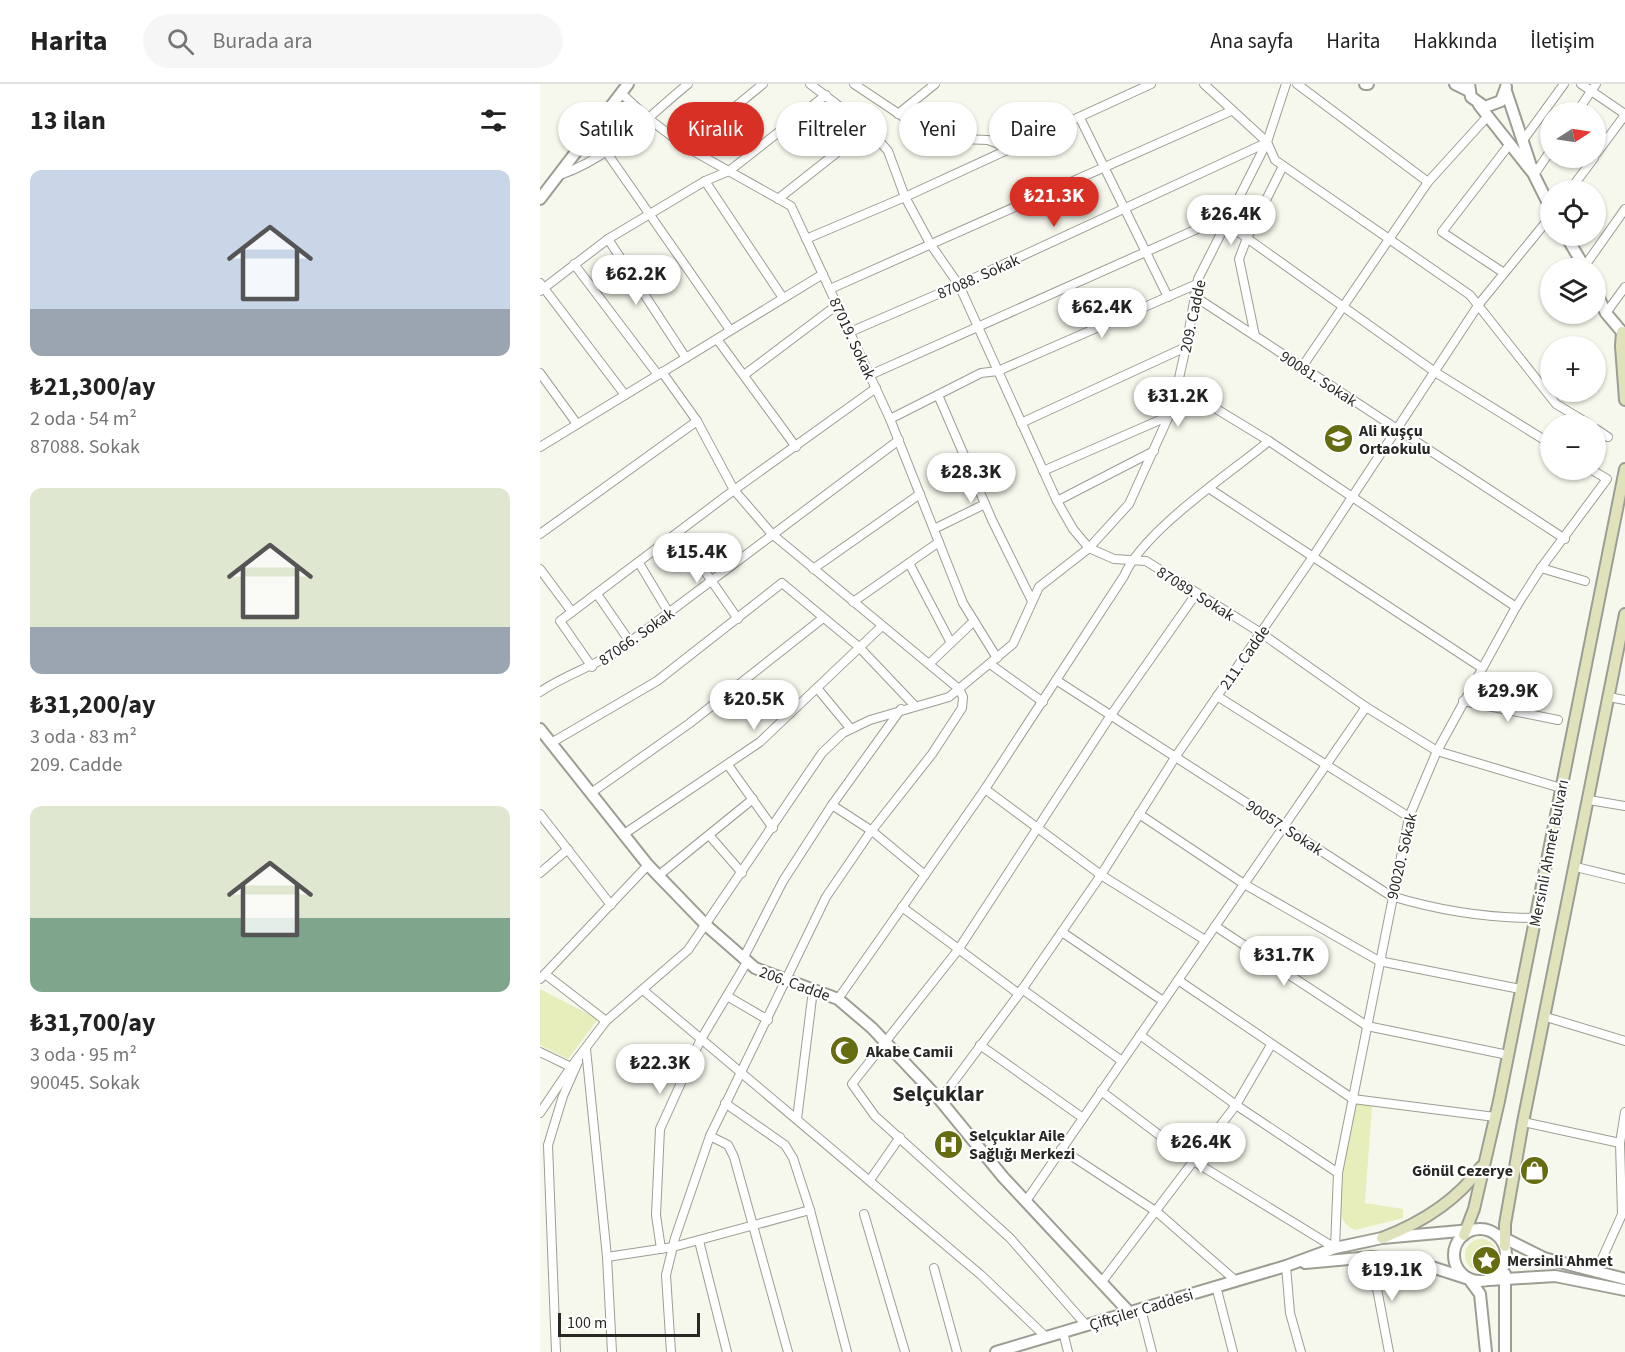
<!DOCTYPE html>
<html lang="tr">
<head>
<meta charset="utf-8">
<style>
	:root { --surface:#fff; --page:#f6f6f6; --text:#222; --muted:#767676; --line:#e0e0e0; --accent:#d93025 }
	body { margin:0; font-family:"Source Sans 3",sans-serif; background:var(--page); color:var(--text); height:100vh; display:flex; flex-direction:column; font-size:22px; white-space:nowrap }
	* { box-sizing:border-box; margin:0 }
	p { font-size:20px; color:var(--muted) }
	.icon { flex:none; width:33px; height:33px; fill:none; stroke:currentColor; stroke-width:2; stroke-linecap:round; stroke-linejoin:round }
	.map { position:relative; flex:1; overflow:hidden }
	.sheet { display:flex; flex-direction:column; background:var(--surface); width:540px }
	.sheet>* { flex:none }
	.guide { position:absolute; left:18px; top:18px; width:570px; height:54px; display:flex; gap:12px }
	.needle { width:39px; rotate:78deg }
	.buttons { position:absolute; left:1000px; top:18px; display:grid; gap:12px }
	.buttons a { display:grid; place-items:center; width:66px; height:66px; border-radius:50%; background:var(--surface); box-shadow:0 2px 4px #0004; font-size:30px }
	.scale { position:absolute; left:18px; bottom:15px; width:142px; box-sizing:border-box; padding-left:6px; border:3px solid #282925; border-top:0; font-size:16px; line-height:21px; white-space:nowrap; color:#282925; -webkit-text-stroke:4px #fff; paint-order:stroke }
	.price { position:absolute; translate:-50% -51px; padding:0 14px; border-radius:21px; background:#fff; color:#222; font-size:20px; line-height:39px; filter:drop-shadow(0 2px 3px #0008) }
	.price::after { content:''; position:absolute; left:50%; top:36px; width:18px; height:14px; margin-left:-9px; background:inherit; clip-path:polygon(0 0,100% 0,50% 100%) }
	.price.selected { background:var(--accent); color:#fff }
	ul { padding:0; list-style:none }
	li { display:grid; align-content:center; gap:12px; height:318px; padding:0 30px }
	li span { display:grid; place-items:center; height:186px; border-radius:12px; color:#555 }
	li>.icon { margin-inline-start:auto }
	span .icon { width:108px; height:108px; fill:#fffc; stroke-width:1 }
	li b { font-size:26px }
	h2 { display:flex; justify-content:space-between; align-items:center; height:72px; padding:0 30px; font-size:26px }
	.tag { padding:0 21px; border-radius:27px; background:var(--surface); box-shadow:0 2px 4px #0004; font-size:21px; line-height:54px }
	.tag.selected { background:var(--accent); color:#fff }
	header { display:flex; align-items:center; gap:36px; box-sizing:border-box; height:84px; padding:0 30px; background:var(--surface); border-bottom:2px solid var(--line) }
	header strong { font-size:28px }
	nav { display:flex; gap:33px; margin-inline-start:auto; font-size:21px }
	.search { width:420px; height:54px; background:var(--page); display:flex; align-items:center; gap:15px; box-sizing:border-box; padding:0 21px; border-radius:33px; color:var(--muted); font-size:22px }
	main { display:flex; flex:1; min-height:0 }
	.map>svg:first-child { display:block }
	.green { fill:#e7eebb }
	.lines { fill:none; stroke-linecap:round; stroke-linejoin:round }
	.minor-casing { stroke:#9c9e94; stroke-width:10 }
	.tertiary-casing { stroke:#9c9e94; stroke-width:14 }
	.secondary-casing { stroke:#9c9e94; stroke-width:14 }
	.minor { stroke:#fff; stroke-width:8 }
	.tertiary { stroke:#fff; stroke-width:10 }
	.secondary { stroke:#e0e2bc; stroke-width:10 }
	.labels { text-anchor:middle; stroke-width:4.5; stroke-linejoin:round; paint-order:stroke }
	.street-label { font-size:16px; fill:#282925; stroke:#fff }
	.poi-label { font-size:16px; font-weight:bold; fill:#282925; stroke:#fff; text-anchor:start }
	.district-label { font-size:22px; font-weight:bold; fill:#282925; stroke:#fff }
</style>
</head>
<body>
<header>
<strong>Harita</strong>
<div class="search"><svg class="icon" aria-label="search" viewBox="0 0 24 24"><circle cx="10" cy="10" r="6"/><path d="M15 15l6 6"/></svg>Burada ara</div>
<nav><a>Ana sayfa</a><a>Harita</a><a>Hakkında</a><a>İletişim</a></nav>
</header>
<main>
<section class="sheet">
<h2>13 ilan<svg class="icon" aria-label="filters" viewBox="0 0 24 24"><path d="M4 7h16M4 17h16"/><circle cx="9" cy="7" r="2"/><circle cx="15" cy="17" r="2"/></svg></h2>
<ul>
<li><span style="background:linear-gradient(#c9d6e8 75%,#9aa5b1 0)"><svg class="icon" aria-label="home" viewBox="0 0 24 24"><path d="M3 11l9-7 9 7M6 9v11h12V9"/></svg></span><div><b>₺21,300/ay</b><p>2 oda · 54 m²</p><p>87088. Sokak</p></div></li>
<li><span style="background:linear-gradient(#dfe7d0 75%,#9aa5b1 0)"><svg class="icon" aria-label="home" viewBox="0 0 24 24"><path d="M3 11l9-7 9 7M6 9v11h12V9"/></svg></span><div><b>₺31,200/ay</b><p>3 oda · 83 m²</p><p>209. Cadde</p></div></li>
<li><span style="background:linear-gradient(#dfe7d0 60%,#7fa58c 0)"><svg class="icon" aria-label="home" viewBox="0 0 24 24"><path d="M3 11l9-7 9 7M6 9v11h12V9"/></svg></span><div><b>₺31,700/ay</b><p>3 oda · 95 m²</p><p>90045. Sokak</p></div></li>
</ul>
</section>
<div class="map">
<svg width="1085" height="1268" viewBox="0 0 1085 1268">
	<rect width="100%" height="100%" fill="#f6f8ed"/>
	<g class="green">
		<path d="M0 905 58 935 28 975 0 961Z"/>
		<path d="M816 1019 832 1022 825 1119 863 1125V1134L815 1146C809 1144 802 1137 801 1130 795 1101 810 1048 816 1019Z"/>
		<circle cx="941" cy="1171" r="16"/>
	</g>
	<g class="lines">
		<defs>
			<g id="minor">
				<path d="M270 0 328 44 348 67 365 113 391 161 419 201 517 417 533 445 549 464 574 475 606 477 721 549 826 623 897 667 1021 704"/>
				<path d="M314 0 365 34 396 51 419 55 448 56 472 65"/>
				<path d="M664 0 727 58 735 76 930 211 1016 320 1049 340"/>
				<path d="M757 0 888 98"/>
				<path d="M1041 0 1085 30"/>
				<path d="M81 9 109 35 146 63 251 122 350 335 423 519 457 574"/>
				<path d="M1037 28 1056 0"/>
				<path d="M358 30 395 0"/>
				<path d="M540 34 628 213"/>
				<path d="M984 55 1024 0"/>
				<path d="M146 63 223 0"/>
				<path d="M67 69 190 246"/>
				<path d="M1056 70 1085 31"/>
				<path d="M20 91C72 73 106 34 148 0"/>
				<path d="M994 91 1011 66"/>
				<path d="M165 97 243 214"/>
				<path d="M1030 106 1054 74"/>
				<path d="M238 115 328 44"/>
				<path d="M68 155 146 274"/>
				<path d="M266 155 365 113 611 0"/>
				<path d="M34 180 118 291"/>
				<path d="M1044 183 1085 125"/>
				<path d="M964 189 902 148 969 61"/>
				<path d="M0 199 85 311"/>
				<path d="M290 205 691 27"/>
				<path d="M0 207 68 155 165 97 189 87 286 11"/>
				<path d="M654 212 1025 455"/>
				<path d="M1066 229 1085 203"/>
				<path d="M310 248 419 201 726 59"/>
				<path d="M715 252 699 175 707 154 743 82"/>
				<path d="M177 255 256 363"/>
				<path d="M762 283 888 98 947 33"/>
				<path d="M122 288 157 337 194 406 232 450 419 605 423 613 422 624 392 670 329 750 286 813 170 1052 135 1154 126 1191 131 1268"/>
				<path d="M0 289 37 340"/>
				<path d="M204 291 297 221"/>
				<path d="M330 291 675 137 687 140 895 288 1011 360"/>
				<path d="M637 301 729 357 976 523"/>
				<path d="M398 311 452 436 492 517"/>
				<path d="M350 335 441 289 458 287 657 200"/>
				<path d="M481 339 646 263"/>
				<path d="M1056 345 1068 353"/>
				<path d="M0 363 283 190"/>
				<path d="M503 387 629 332"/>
				<path d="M670 405 942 584"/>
				<path d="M517 417 614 367"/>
				<path d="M394 445 445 420"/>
				<path d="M0 450 157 337"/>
				<path d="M139 450 198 535"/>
				<path d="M99 479 129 529"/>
				<path d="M369 479 411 559"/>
				<path d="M1001 484 1045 497"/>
				<path d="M0 485 32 528"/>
				<path d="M273 485 380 410"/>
				<path d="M57 510 90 558"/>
				<path d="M313 518 399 458"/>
				<path d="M389 580 434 537"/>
				<path d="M450 580 503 618"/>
				<path d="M52 583 20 537 194 406 336 304"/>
				<path d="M516 596 851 812C897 826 948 834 995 834"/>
				<path d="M277 604 311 645"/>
				<path d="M0 608C26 590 56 582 83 563L359 356"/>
				<path d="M677 612 869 733"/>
				<path d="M1069 613 1085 616"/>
				<path d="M923 617 1018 636"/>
				<path d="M11 659 117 597 242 499 319 563 375 622"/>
				<path d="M188 681 233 744"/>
				<path d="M445 705 561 791 665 856"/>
				<path d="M51 709 150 639 283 534"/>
				<path d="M1049 716 1085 722"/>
				<path d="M292 721 332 747 385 791"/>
				<path d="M0 730 71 821"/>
				<path d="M599 730 704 800 839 877 980 905"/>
				<path d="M84 750 220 658 342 542"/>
				<path d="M169 751 202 789"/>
				<path d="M1036 783 1085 795"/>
				<path d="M0 789 28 765"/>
				<path d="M118 792 213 715"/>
				<path d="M362 823 479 910"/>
				<path d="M675 842 827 942 968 971"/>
				<path d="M522 848 623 917"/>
				<path d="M203 875 243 797 292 721 361 625"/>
				<path d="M5 890 66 937"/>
				<path d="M0 895 108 781"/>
				<path d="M638 896 813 1015 955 1033"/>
				<path d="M482 905 582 977"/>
				<path d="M103 906 441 1191 506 1253"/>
				<path d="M187 912 228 936"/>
				<path d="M298 915 445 705 584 492C603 447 689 390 729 357"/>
				<path d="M1006 933 1085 957"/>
				<path d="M600 951 696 1021 798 1089"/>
				<path d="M440 961 543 1034"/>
				<path d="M46 965 67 1173 72 1268"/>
				<path d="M0 968 31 983 66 937 148 866 282 669 303 649 330 636 409 613 473 560 499 503 549 464 589 420 632 325 646 263 658 195 727 58 746 0"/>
				<path d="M561 1007 655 1078 795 1164 798 1089 869 733 897 667 976 523 1001 484 1067 395 1052 386"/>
				<path d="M400 1016 479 910 561 791 636 672 772 474 939 220 1011 132"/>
				<path d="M185 1019 245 1061 253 1074 270 1126 307 1268"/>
				<path d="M0 1029 31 983"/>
				<path d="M257 1035 273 906"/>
				<path d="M983 1038 1080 1059"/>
				<path d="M170 1052 188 1061 194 1073 248 1268"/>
				<path d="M521 1065 617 1128 696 1197"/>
				<path d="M330 1096 360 1053"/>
				<path d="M486 1117 826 623"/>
				<path d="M324 1130 365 1268"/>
				<path d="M1082 1130 1080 1059 1085 1028"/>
				<path d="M159 1157 187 1268"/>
				<path d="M121 1165 116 1131 120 1045 160 957 207 878"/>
				<path d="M67 1173 133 1163 270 1126"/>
				<path d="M831 1173 849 1268"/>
				<path d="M746 1182 750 1229 761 1268"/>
				<path d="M394 1184 417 1268"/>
				<path d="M1056 1188 1084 1126"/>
				<path d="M561 1199 696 1021 731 961"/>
				<path d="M676 1202 693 1268"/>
				<path d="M601 1225 612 1268"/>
				<path d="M546 1241 470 1154 335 1032 312 1000 418 866 571 631 656 510"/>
				<path d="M523 1248 528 1268"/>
				<path d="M16 1268 8 1061 23 1012 38 978"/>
			</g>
			<g id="tertiary">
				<path d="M825 0H828"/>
				<path d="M915 0 929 7"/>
				<path d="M929 0 931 13 945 23 961 17 966 3"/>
				<path d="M966 7 994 91 1011 125"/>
				<path d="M939 21 992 88"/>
				<path d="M0 115 88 0"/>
				<path d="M1026 152 1045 184"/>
				<path d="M1056 208 1066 229 1082 248"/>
				<path d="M0 645 108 781 167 842 215 884 298 915 332 944 400 1016 463 1093 589 1228"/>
				<circle cx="940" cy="1171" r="26"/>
				<path d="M958 1151 1004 1174 1085 1195"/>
				<path d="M765 1179 831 1173 876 1178 929 1195 940 1210 946 1268"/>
				<path d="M965 1190V1268"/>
				<path d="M949 1196 1015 1192 1085 1206"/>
				<path d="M456 1268 746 1182 795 1164 842 1154 931 1146"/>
			</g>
			<g id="secondary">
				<path d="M1081 262 1085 316"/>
				<path d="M1085 266 1081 262 1082 248 1085 250"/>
				<path d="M924 1151 934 1125 959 1017 1085 385"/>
				<path d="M842 1154C881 1139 916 1118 941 1083"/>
				<path d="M965 1162V1140L983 1038 1085 530"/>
			</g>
		</defs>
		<use href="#minor" class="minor-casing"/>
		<use href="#tertiary" class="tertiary-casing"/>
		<use href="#secondary" class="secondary-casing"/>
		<use href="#minor" class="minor"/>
		<use href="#tertiary" class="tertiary"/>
		<use href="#secondary" class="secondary"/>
	</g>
	<defs>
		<symbol id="school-disc" viewBox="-11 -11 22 22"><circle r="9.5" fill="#666c10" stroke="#fff"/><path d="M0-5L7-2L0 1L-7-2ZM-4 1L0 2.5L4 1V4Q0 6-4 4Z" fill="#fff"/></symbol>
		<symbol id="mosque-disc" viewBox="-11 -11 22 22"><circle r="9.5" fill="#666c10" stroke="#fff"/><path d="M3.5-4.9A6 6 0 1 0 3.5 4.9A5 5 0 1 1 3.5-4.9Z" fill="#fff"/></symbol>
		<symbol id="hospital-disc" viewBox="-11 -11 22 22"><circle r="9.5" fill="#666c10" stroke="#fff"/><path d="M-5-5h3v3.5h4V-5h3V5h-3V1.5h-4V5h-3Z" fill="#fff"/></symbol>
		<symbol id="shop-disc" viewBox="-11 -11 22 22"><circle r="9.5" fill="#666c10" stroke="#fff"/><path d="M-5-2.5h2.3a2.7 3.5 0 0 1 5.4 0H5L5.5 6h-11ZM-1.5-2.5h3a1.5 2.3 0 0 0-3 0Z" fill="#fff"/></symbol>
		<symbol id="sight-disc" viewBox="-11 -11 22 22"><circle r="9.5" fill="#666c10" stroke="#fff"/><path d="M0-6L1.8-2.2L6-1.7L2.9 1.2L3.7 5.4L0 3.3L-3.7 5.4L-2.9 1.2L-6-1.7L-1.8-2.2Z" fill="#fff"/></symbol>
	</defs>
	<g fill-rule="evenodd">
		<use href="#school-disc" x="782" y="338" width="33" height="33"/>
		<use href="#mosque-disc" x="288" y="950" width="33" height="33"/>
		<use href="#hospital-disc" x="392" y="1044" width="33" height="33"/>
		<use href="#shop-disc" x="978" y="1070" width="33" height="33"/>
		<use href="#sight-disc" x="930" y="1160" width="33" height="33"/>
	</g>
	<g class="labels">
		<g class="street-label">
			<text transform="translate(438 192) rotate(-24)" y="6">87088. Sokak</text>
			<text transform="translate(652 232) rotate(-78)" y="6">209. Cadde</text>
			<text transform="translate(313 254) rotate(65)" y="6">87019. Sokak</text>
			<text transform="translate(779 294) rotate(33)" y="6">90081. Sokak</text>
			<text transform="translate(656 509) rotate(32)" y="6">87089. Sokak</text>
			<text transform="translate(96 552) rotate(-35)" y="6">87066. Sokak</text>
			<text transform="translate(704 573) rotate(-55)" y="6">211. Cadde</text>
			<text transform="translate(745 743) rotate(33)" y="6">90057. Sokak</text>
			<text transform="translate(1008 769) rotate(-79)" y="6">Mersinli Ahmet Bulvarı</text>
			<text transform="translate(861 772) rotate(-77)" y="6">90020. Sokak</text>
			<text transform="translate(255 899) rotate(20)" y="6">206. Cadde</text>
			<text transform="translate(601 1225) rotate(-17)" y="6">Çiftçiler Caddesi</text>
		</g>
		<g class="poi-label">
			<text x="819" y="352">Ali Kuşçu<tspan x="819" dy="18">Ortaokulu</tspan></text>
			<text x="326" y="973">Akabe Camii</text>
			<text x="429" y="1057">Selçuklar Aile<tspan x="429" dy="18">Sağlığı Merkezi</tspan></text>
			<text x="973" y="1092" text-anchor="end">Gönül Cezerye</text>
			<text x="967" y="1182">Mersinli Ahmet</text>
		</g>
		<g class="district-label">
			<text x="398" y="1017">Selçuklar</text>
		</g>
	</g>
</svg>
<div class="buttons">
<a><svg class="needle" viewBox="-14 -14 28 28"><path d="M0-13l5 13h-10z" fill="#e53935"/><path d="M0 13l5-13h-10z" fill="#767676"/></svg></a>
<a><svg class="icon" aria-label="locate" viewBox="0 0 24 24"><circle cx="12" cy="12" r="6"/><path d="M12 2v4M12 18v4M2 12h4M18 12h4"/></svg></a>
<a><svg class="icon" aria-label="layers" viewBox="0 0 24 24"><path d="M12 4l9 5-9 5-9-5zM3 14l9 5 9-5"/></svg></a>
<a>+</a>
<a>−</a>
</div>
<div class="scale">100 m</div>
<b class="price selected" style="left:514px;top:144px">₺21.3K</b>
<b class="price" style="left:691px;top:162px">₺26.4K</b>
<b class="price" style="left:96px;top:222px">₺62.2K</b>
<b class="price" style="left:562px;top:255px">₺62.4K</b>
<b class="price" style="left:638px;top:344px">₺31.2K</b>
<b class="price" style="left:431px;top:420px">₺28.3K</b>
<b class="price" style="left:157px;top:500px">₺15.4K</b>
<b class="price" style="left:968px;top:639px">₺29.9K</b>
<b class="price" style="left:214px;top:647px">₺20.5K</b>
<b class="price" style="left:744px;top:903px">₺31.7K</b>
<b class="price" style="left:120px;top:1011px">₺22.3K</b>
<b class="price" style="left:661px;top:1090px">₺26.4K</b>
<b class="price" style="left:852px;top:1218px">₺19.1K</b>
<div class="guide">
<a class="tag">Satılık</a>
<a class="tag selected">Kiralık</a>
<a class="tag">Filtreler</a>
<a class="tag">Yeni</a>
<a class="tag">Daire</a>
</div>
</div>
</main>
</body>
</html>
